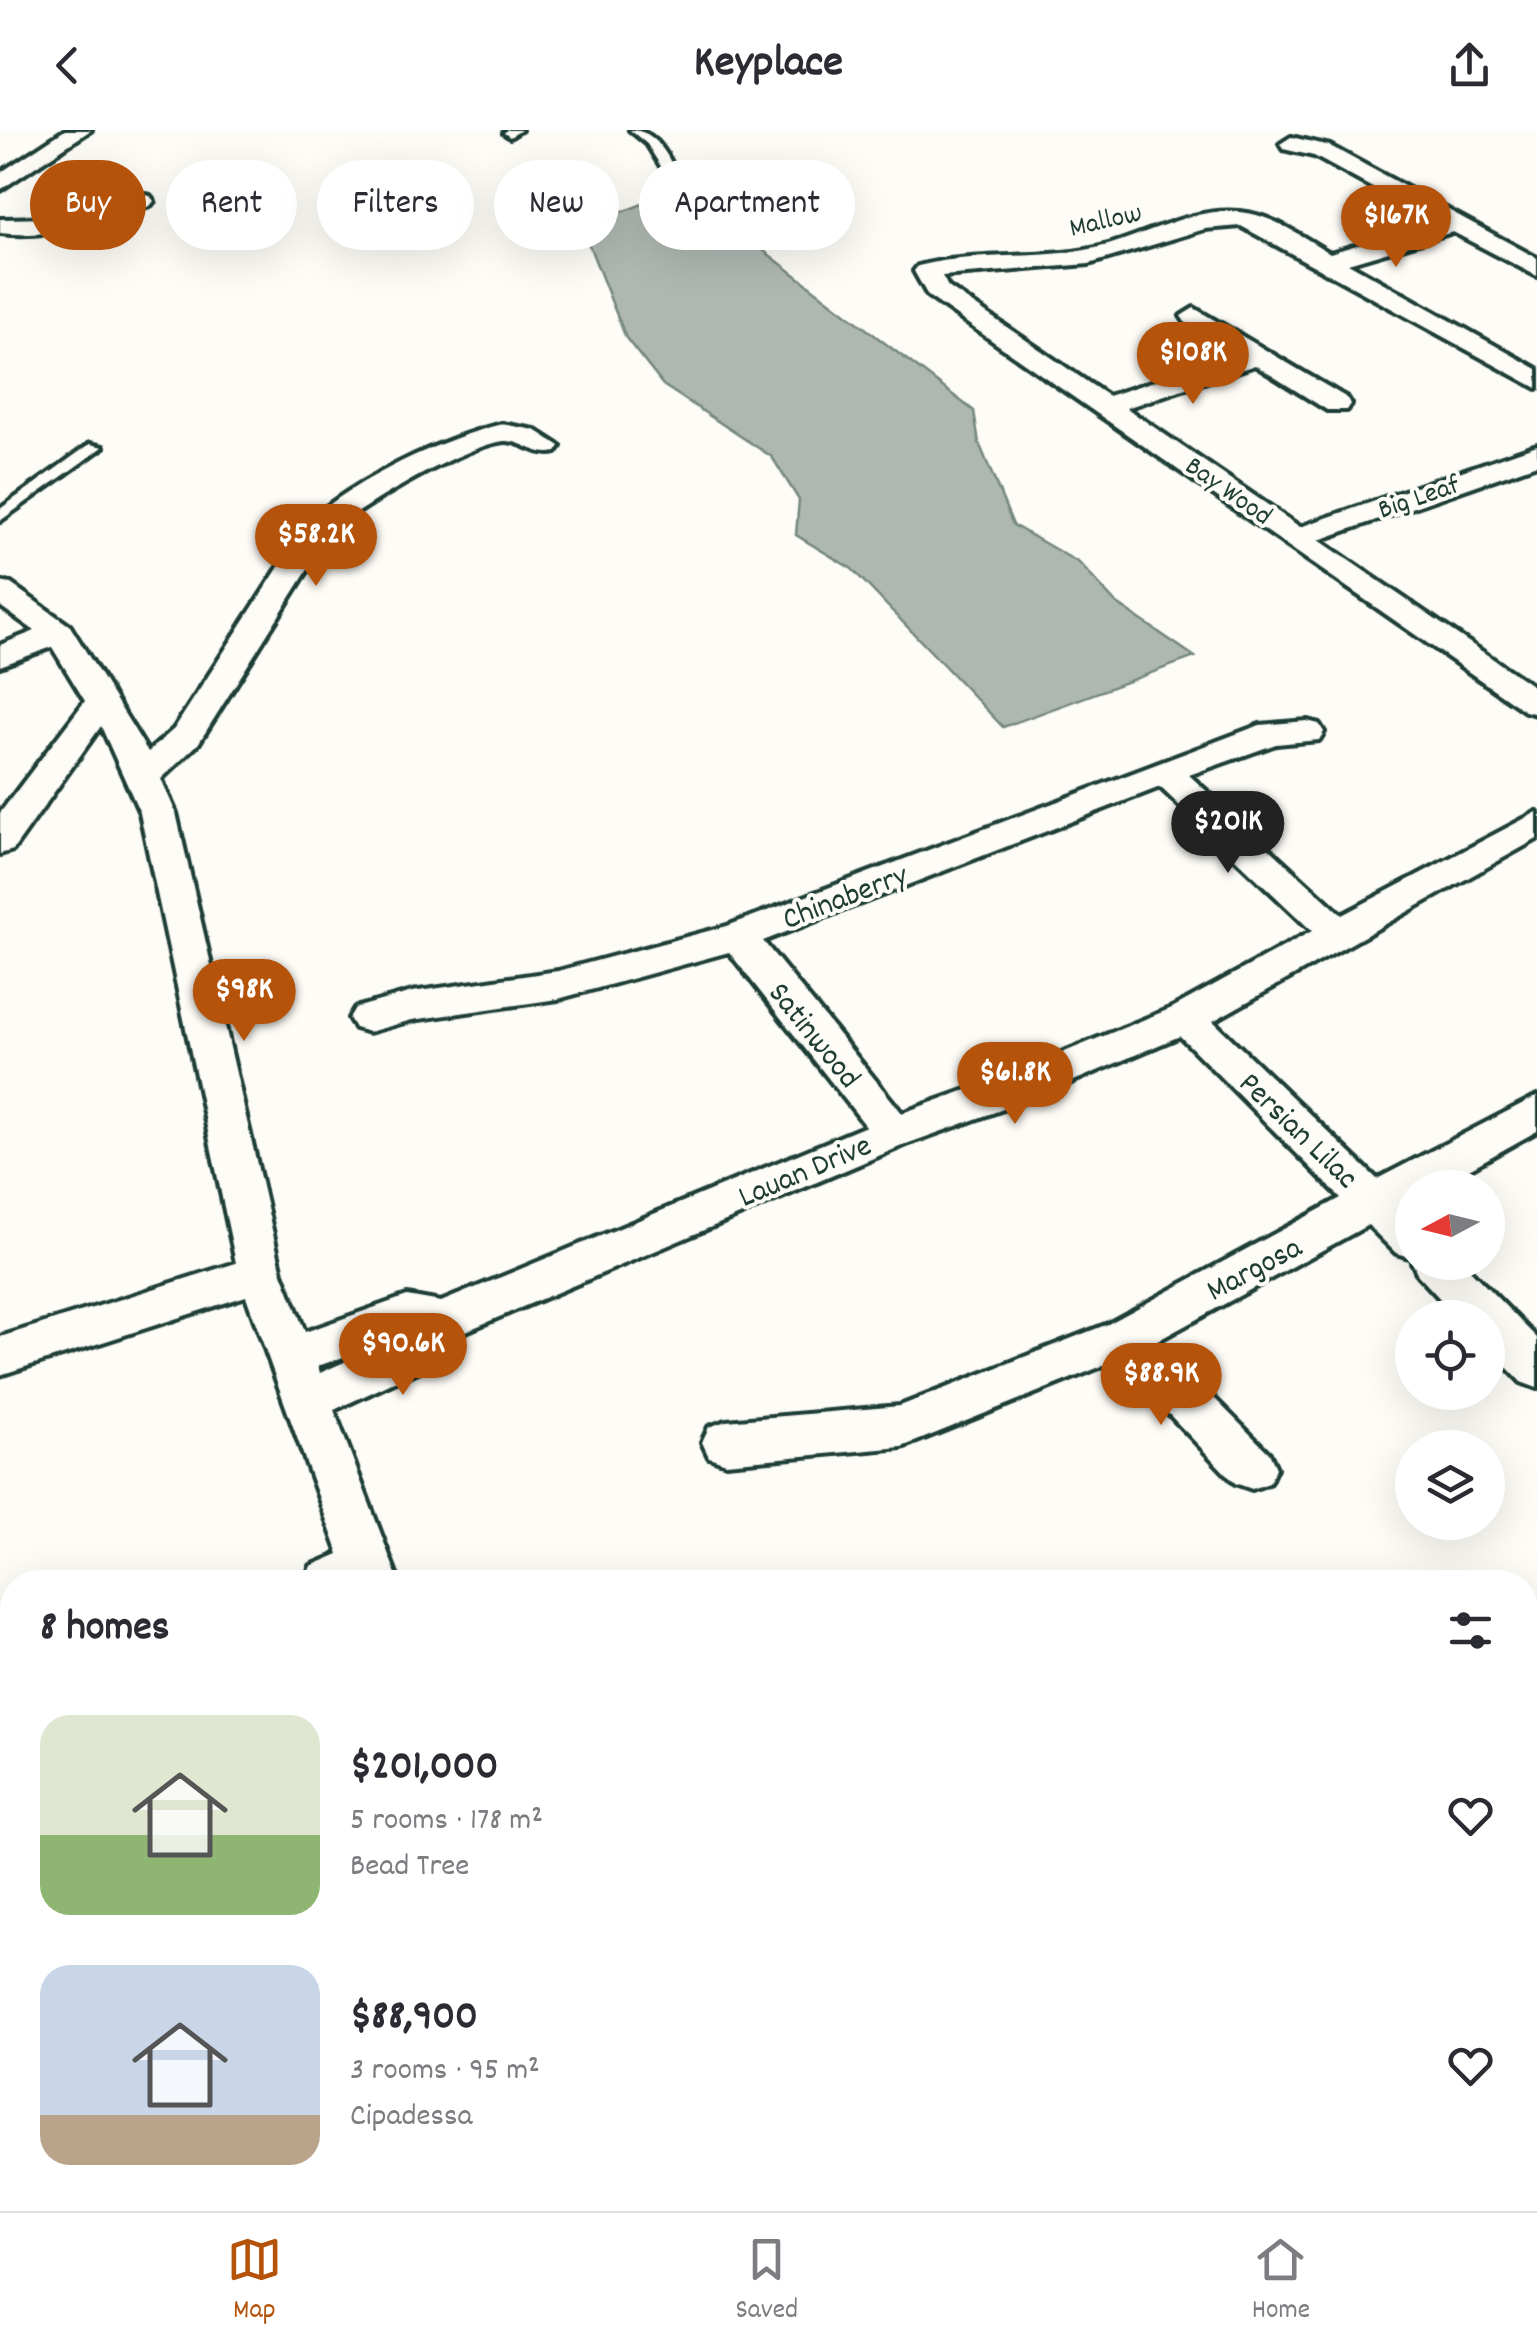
<!DOCTYPE html>
<html lang="en">
<head>
<meta charset="utf-8">
<style>
	:root { --surface:#fff; --page:#f2f2f3; --text:#2b2b33; --muted:#7c7c81; --line:#e1e1e2; --accent:#b45309 }
	body { margin:0; font-family:Dekko,sans-serif; background:var(--page); color:var(--text); height:100vh; display:flex; flex-direction:column; font-size:38px; white-space:nowrap }
	* { box-sizing:border-box; margin:0 }
	p { font-size:32px; color:var(--muted) }
	.icon { flex:none; width:55px; height:55px; fill:none; stroke:currentColor; stroke-width:2; stroke-linecap:round; stroke-linejoin:round }
	.map { position:relative; flex:1; overflow:hidden }
	.panel { position:absolute; left:0px; top:1440px; width:1538px; height:642px; display:flex; flex-direction:column; background:var(--surface); border-radius:40px 40px 0 0; box-shadow:0 10px 40px #0002 }
	.panel>* { flex:none }
	.hud { position:absolute; left:30px; top:30px; width:1000px; height:90px; display:flex; gap:20px }
	.needle { width:65px; rotate:263deg }
	.fabs { position:absolute; left:1395px; top:1040px; display:grid; gap:20px }
	.fabs a { display:grid; place-items:center; width:110px; height:110px; border-radius:50%; background:var(--surface); box-shadow:0 10px 40px #0002; font-size:50px }
	.price { position:absolute; translate:-50% -85px; padding:0 22px; border-radius:35px; background:var(--accent); color:#fff; font-size:32px; line-height:65px; filter:drop-shadow(0 2px 5px #0008) }
	.price::after { content:''; position:absolute; left:50%; top:60px; width:30px; height:22px; margin-left:-15px; background:inherit; clip-path:polygon(0 0,100% 0,50% 100%) }
	.price.selected { background:#222; color:#fff }
	ul { padding:0; list-style:none }
	li { display:flex; align-items:center; gap:30px; height:250px; padding:0 40px }
	li span { display:grid; place-items:center; flex:none; width:280px; height:200px; border-radius:30px; color:#555 }
	li>.icon { margin-inline-start:auto }
	span .icon { width:120px; height:120px; fill:#fffc; stroke-width:1 }
	li b { font-size:42px }
	h2 { display:flex; justify-content:space-between; align-items:center; height:120px; padding:0 40px; font-size:42px }
	.chip { padding:0 35px; border-radius:45px; background:var(--surface); box-shadow:0 10px 40px #0002; font-size:35px; line-height:90px }
	.chip.selected { background:var(--accent); color:#fff }
	header { display:flex; justify-content:space-between; align-items:center; height:130px; padding:0 40px; background:var(--surface); font-size:45px; font-weight:700 }
	.dock { display:flex; justify-content:space-around; align-items:center; height:140px; border-top:2px solid var(--line); background:var(--surface); font-size:28px; color:var(--muted) }
	.dock a { display:grid; justify-items:center; gap:5px }
	.dock .selected { color:var(--accent) }
	.map>svg:first-child { display:block }
	.water { fill:#aeb8b1; stroke:#75877f; stroke-width:2.5 }
	.lines { fill:none; stroke-linecap:round; stroke-linejoin:round }
	.service-casing { stroke:#1f3d34; stroke-width:8 }
	.minor-casing { stroke:#1f3d34; stroke-width:8 }
	.service { fill:#fdfcf7; fill-rule:evenodd }
	.minor { fill:#fdfcf7; fill-rule:evenodd }
	.labels { text-anchor:middle; stroke-width:8; stroke-linejoin:round; paint-order:stroke }
	.far-street-label { font-size:28px; fill:#1f3d34; stroke:#fdfcf7 }
	.street-label { font-size:32px; fill:#1f3d34; stroke:#fdfcf7 }
</style>
</head>
<body>
<header><svg class="icon" aria-label="back" viewBox="0 0 24 24"><path d="M15 5l-7 7 7 7"/></svg>Keyplace<svg class="icon" aria-label="share" viewBox="0 0 24 24"><path d="M12 15V3M7 8l5-5 5 5M5 13v7h14v-7"/></svg></header>
<div class="map">
<svg width="1537" height="2081" viewBox="0 0 1537 2081">
	<rect width="100%" height="100%" fill="#fdfcf7"/>
	<filter id="ink" filterUnits="userSpaceOnUse"><feTurbulence type="fractalNoise" baseFrequency=".01" numOctaves="2"/><feDisplacementMap in="SourceGraphic" scale="20" xChannelSelector="R" yChannelSelector="G"/><feConvolveMatrix kernelMatrix="1 2 1 2 8 2 1 2 1" color-interpolation-filters="sRGB"/></filter>
	<g filter="url(#ink)">
		<path class="water" d="M681 66 706 70 734 98 974 281 979 313 1013 395 1079 433 1116 473 1195 527 1003 597 852 439 796 405 799 370 772 327 663 255 626 208 587 110 600 90 648 72Z"/>
		<g class="lines">
			<defs>
				<g id="service">
					<path d="M507 0H521L510 7 504 3Z"/>
					<path d="M630 0C658 0 667 27 680 48L678 51H670L647 14Z"/>
					<path d="M90 314 103 317 0 391V379Z"/>
					<path d="M1185 2070H1222L1218 2081H1180Z"/>
				</g>
				<g id="minor">
					<path d="M65 0H91L0 60V43Z"/>
					<path d="M1291 7 1330 16 1537 128V146L1453 102 1348 133 1537 239V258L1241 96 1205 99 1089 134 942 146 948 157 1108 266 1237 224 1185 192 1181 186 1194 178 1347 268 1351 274 1347 280H1327L1255 235 1126 278 1300 397 1537 315V334L1319 410 1537 559V584L1525 581 928 166 914 141 918 136C980 120 1046 132 1108 115 1150 103 1194 77 1240 82 1273 85 1302 107 1330 123L1435 92 1314 26 1283 19 1280 14Z"/>
					<path d="M142 64 150 66 154 71 150 76C101 92 53 109 0 103V89L54 88Z"/>
					<path d="M502 294 535 300 560 316 556 322C536 327 523 310 504 311 466 315 359 377 331 403L198 614 161 649 176 683 282 1143 305 1202 407 1166 441 1172 866 996 729 822 558 869 412 890 369 902 355 898 349 888 355 878 412 862 558 841 727 796 1260 595 1307 591 1319 594 1324 602 1319 610 1276 614 1189 645 1342 785 1537 682V709L1213 891 1377 1049 1537 966V1001L1435 1058H1412V1070L1403 1075 1412 1084V1128L1396 1123 1368 1095 1157 1211 1269 1323 1276 1338 1269 1353 1252 1359 1235 1353 1117 1230 902 1317 726 1333 709 1327 702 1312 709 1297 726 1291 900 1276 1108 1194 1341 1068 1180 906 1031 969 909 1013 459 1204 437 1232 334 1280 399 1452H304L311 1436 339 1424 246 1166 0 1245V1207L236 1133 140 683 101 596 13 720 0 724V683L85 571 52 517 0 536V515L35 501 0 476V452L11 454 70 496 148 622 174 599 308 392C355 349 441 309 502 294ZM1160 657 1312 801 1172 878 1003 947 902 983 763 811ZM400 1207 320 1243 318 1236Z"/>
					<path d="M1412 1132H1462L1537 1208V1258L1521 1252 1488 1217V1188H1458L1418 1145Z"/>
					<path d="M12 1541V1591L0 1596V1545Z"/>
					<path d="M12 1875V1942L0 1948V1880Z"/>
					<path d="M717 2070H782L786 2081H721Z"/>
				</g>
			</defs>
			<use href="#service" class="service-casing"/>
			<use href="#minor" class="minor-casing"/>
			<use href="#service" class="service"/>
			<use href="#minor" class="minor"/>
		</g>
	</g>
	<g class="labels">
		<g class="far-street-label">
			<text transform="translate(1105 88) rotate(-13)" y="10">Mallow</text>
			<text transform="translate(1230 359) rotate(35)" y="10">Bay Wood</text>
			<text transform="translate(1418 365) rotate(-19)" y="10">Big Leaf</text>
		</g>
		<g class="street-label">
			<text transform="translate(844 765) rotate(-21)" y="11">Chinaberry</text>
			<text transform="translate(816 904) rotate(51)" y="11">Satinwood</text>
			<text transform="translate(1300 999) rotate(44)" y="11">Persian Lilac</text>
			<text transform="translate(804 1039) rotate(-23)" y="11">Lauan Drive</text>
			<text transform="translate(1253 1137) rotate(-28)" y="11">Margosa</text>
		</g>
	</g>
</svg>
<div class="fabs">
<a><svg class="needle" viewBox="-14 -14 28 28"><path d="M0-13l5 13h-10z" fill="#e53935"/><path d="M0 13l5-13h-10z" fill="#7c7c81"/></svg></a>
<a><svg class="icon" aria-label="locate" viewBox="0 0 24 24"><circle cx="12" cy="12" r="6"/><path d="M12 2v4M12 18v4M2 12h4M18 12h4"/></svg></a>
<a><svg class="icon" aria-label="layers" viewBox="0 0 24 24"><path d="M12 4l9 5-9 5-9-5zM3 14l9 5 9-5"/></svg></a>
</div>
<b class="price" style="left:1396px;top:140px">$167K</b>
<b class="price" style="left:1193px;top:277px">$108K</b>
<b class="price" style="left:316px;top:459px">$58.2K</b>
<b class="price selected" style="left:1228px;top:746px">$201K</b>
<b class="price" style="left:244px;top:914px">$98K</b>
<b class="price" style="left:1015px;top:997px">$61.8K</b>
<b class="price" style="left:403px;top:1268px">$90.6K</b>
<b class="price" style="left:1161px;top:1298px">$88.9K</b>
<div class="hud">
<a class="chip selected">Buy</a>
<a class="chip">Rent</a>
<a class="chip">Filters</a>
<a class="chip">New</a>
<a class="chip">Apartment</a>
</div>
<section class="panel">
<h2>8 homes<svg class="icon" aria-label="filters" viewBox="0 0 24 24"><path d="M4 7h16M4 17h16"/><circle cx="9" cy="7" r="2"/><circle cx="15" cy="17" r="2"/></svg></h2>
<ul>
<li><span style="background:linear-gradient(#dfe7d0 60%,#8fb573 0)"><svg class="icon" aria-label="home" viewBox="0 0 24 24"><path d="M3 11l9-7 9 7M6 9v11h12V9"/></svg></span><div><b>$201,000</b><p>5 rooms · 178 m²</p><p>Bead Tree</p></div><svg class="icon" aria-label="heart" viewBox="0 0 24 24"><path d="M12 20l-8-8c-3-5 5-10 8-4 3-6 11-1 8 4z"/></svg></li>
<li><span style="background:linear-gradient(#c9d6e8 75%,#b9a48a 0)"><svg class="icon" aria-label="home" viewBox="0 0 24 24"><path d="M3 11l9-7 9 7M6 9v11h12V9"/></svg></span><div><b>$88,900</b><p>3 rooms · 95 m²</p><p>Cipadessa</p></div><svg class="icon" aria-label="heart" viewBox="0 0 24 24"><path d="M12 20l-8-8c-3-5 5-10 8-4 3-6 11-1 8 4z"/></svg></li>
</ul>
</section>
</div>
<nav class="dock">
<a class="selected"><svg class="icon" aria-label="map" viewBox="0 0 24 24"><path d="M3 6l6-2 6 2 6-2v14l-6 2-6-2-6 2zM9 4v14M15 6v14"/></svg>Map</a>
<a><svg class="icon" aria-label="saved" viewBox="0 0 24 24"><path d="M7 4h10v16l-5-4-5 4z"/></svg>Saved</a>
<a><svg class="icon" aria-label="home" viewBox="0 0 24 24"><path d="M3 11l9-7 9 7M6 9v11h12V9"/></svg>Home</a>
</nav>
</body>
</html>
